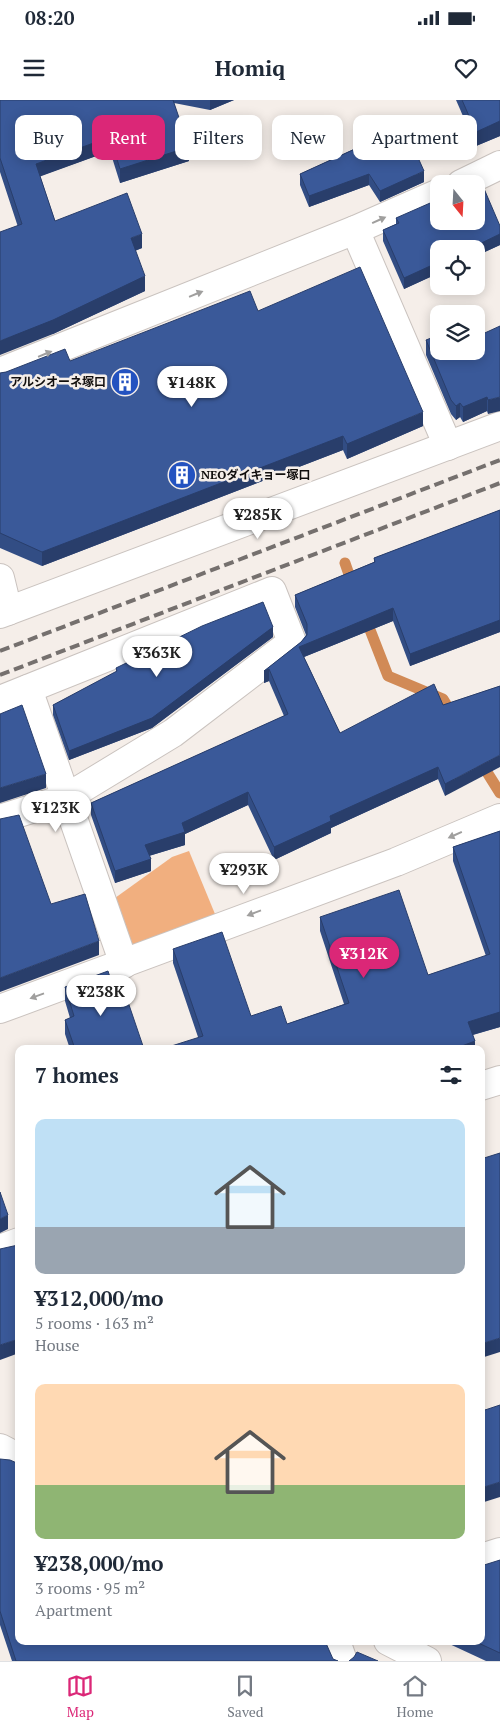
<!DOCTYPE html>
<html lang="en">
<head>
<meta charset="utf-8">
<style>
	:root { --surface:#fff; --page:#f2f2f3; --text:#1f2937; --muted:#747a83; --line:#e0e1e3; --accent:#db2777 }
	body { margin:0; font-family:"PT Serif","Noto Sans JP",serif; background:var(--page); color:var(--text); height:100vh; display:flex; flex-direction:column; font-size:19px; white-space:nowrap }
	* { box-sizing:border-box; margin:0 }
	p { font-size:16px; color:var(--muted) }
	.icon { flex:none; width:28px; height:28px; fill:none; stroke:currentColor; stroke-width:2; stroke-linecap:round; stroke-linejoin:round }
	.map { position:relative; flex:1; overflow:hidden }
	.sheet { position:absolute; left:15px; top:945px; width:470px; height:600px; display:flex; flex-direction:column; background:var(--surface); border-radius:10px; box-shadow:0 2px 12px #0003 }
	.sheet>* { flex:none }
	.top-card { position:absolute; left:15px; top:15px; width:470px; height:45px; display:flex; gap:10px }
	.needle { width:32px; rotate:162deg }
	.fabs { position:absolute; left:430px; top:75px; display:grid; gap:10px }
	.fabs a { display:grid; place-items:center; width:55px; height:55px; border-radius:10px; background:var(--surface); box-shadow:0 2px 12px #0003; font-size:25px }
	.price { position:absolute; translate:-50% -42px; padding:0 11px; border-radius:18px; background:#fff; color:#222; font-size:16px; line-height:32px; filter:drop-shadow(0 1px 2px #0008) }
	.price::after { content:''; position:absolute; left:50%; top:30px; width:15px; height:11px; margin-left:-8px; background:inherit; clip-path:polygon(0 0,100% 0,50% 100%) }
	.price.selected { background:var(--accent); color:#fff }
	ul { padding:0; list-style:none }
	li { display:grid; align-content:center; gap:10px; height:265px; padding:0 20px }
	li span { display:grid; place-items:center; height:155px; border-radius:10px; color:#555 }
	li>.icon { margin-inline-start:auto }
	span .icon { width:90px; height:90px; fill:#fffc; stroke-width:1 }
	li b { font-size:21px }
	h2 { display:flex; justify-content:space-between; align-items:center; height:60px; padding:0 20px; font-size:21px }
	.chip { padding:0 18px; border-radius:10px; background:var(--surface); box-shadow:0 2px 12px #0003; font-size:18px; line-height:45px }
	.chip.selected { background:var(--accent); color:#fff }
	.status { display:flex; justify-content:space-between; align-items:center; height:35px; padding:0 25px; background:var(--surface); direction:ltr }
	.status svg { height:14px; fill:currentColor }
	header { display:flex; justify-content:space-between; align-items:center; height:65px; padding:0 20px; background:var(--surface); font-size:22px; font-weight:600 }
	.menu { display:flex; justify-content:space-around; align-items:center; height:70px; border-top:1px solid var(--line); background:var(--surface); font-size:14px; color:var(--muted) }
	.menu a { display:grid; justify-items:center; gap:2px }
	.menu .selected { color:var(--accent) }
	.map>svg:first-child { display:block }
	.green { fill:#f1af7f }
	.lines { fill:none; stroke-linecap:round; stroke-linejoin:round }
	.stream { stroke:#d18a56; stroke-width:11 }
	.minor-casing { stroke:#cac3bf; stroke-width:30 }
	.minor { stroke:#fff; stroke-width:28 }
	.rail { stroke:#75706e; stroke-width:4; stroke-dasharray:10 5; stroke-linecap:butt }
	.wall { fill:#324d84 }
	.shaded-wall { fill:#293e6b }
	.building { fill:#3a5999; stroke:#293e6b }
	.oneway { fill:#a09f9e }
	.labels { text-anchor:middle; stroke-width:5; stroke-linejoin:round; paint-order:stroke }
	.poi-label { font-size:12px; font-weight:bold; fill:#110e0d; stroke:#f5eee9; text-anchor:end }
</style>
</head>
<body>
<div class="status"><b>08:20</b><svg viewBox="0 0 49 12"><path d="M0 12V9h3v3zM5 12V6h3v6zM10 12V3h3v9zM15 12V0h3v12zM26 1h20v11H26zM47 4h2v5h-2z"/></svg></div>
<header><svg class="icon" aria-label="menu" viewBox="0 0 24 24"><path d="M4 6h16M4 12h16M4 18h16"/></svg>Homiq<svg class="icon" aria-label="heart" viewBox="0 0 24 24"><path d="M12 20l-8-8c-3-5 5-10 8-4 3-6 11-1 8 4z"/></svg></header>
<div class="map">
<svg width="500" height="1561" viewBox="0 0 500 1561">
	<rect width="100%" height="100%" fill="#f5eee9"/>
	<path class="green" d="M189 751 215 814 132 847 115 798 172 757Z"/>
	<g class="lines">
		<g class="stream">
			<path d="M345 463 353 486"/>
			<path d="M365 517 388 576 443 599 454 617"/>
			<path d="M480 661 500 693"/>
		</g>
		<defs>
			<g id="minor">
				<path d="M461 84 500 65"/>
				<path d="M355 130 448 346"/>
				<path d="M0 272 355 130 439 93"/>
				<path d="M0 478 8 511"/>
				<path d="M0 514 500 326"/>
				<path d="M28 589 124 864"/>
				<path d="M0 600 272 491 292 542 173 633 66 698 0 719"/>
				<path d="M0 909 396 762 500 718"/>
				<path d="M481 986 500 980"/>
				<path d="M0 1149 19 1142"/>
				<path d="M0 1348 19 1358"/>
				<path d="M481 1458 500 1452"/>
				<path d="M336 1541 343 1561"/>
				<path d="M388 1541 427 1561"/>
			</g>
		</defs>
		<use href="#minor" class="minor-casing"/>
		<use href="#minor" class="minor"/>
		<g class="rail">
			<path d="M0 551 500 360"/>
			<path d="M0 575 500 383"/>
		</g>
	</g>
	<g class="wall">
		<path d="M0 0H234L210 10 174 3 189 61 120 83 110 51 40 76 55 121 142 148 135 151 145 191 53 234 0 72Z"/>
		<path d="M456 0H500V36L476 46Z"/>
		<path d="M365 37 424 82 380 102 369 85 309 107 300 85V74L365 44Z"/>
		<path d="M439 104 500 126V145L404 189 383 141V130L396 124V118Z"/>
		<path d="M258 211 423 326 347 359 343 350 42 466 0 448V273L70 261Z"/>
		<path d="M500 226 488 314 487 311 463 322 460 317 456 320 451 314 426 255V240L476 251Z"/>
		<path d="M500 410V532L410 566 393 521 304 557 340 633 443 605 500 586 445 696 438 679 331 728V733L274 760 248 705 185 734V745L149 756 151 771 115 783 91 715V703L284 616 269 581 264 583V571L301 542 306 535 295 507V495L374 462V458Z"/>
		<path d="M273 537 152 628 69 660 53 615V605L116 572V568Z"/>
		<path d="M500 731V927L473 935 475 949 198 937 173 863V849L251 916 287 924 344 904 320 831V817L428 875 486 856 453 761V747Z"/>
		<path d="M65 887 115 893 122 901 144 949H70L65 934V920L70 918 65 901Z"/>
		<path d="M0 1359 333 1559 338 1561H12L0 1525Z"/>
		<path d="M500 1460V1561H486L443 1541H481Z"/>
	</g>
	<g class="shaded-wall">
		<path d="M210 0H234L210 10Z"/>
		<path d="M500 21V36L476 46V32Z"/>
		<path d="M110 37V51L36 78V64Z"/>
		<path d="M189 47V61L120 83V69Z"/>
		<path d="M424 71V82L380 102V91Z"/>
		<path d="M369 74V85L309 107V96Z"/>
		<path d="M142 134V148L131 152V138Z"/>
		<path d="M500 134V145L476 156V149H469Z"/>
		<path d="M439 162V173L404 189V178Z"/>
		<path d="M145 176V191L53 234 0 255V241Z"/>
		<path d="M487 297V311L463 322V307Z"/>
		<path d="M500 297V311L488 314V300Z"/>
		<path d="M460 303V317L456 320V306Z"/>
		<path d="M423 312V326L347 359V344Z"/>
		<path d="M343 336V350L42 466V452Z"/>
		<path d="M393 508V521L299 559V547Z"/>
		<path d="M500 520V532L410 566V554Z"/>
		<path d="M273 527V537L152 628 69 660V651Z"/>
		<path d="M269 569V581L264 583V571Z"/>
		<path d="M500 655V667L445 696V684Z"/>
		<path d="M438 667V679L331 728V733L274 760V747L330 716Z"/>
		<path d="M46 674V688L0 703V688Z"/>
		<path d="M248 692V705L185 734V745L145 757V745L182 723Z"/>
		<path d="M151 759V771L115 783V771Z"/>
		<path d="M99 841V855L0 892V878Z"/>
		<path d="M500 912V927L468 936V922Z"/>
		<path d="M475 941V949H454Z"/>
		<path d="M8 1115V1129L0 1133V1119Z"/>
		<path d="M500 1238V1252L481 1258V1244Z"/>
		<path d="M19 1239V1253L0 1260V1245Z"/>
		<path d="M500 1382V1397L481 1403V1388Z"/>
	</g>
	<g class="building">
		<path d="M0 0H173L189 47 120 69 110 37 36 64 55 121 127 93 142 134 131 138 145 176 53 220 0 241V132L22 124 0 58Z"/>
		<path d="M462 0H500V21L476 32Z"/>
		<path d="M402 22 424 71 380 91 369 74 309 96 300 74 368 43 365 37Z"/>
		<path d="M482 84 500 126V134L469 149H439V162L404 178 383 130 399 123 396 118 437 100 439 104V121H476V87Z"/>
		<path d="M360 167 423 312 347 344 343 336 42 452 0 433V273L6 272 65 249 70 261 250 191 258 211Z"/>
		<path d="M500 226V297L488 300 487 297 463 307 460 303 456 306 451 300 426 240 439 235V251H476V237Z"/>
		<path d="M500 410V520L410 554 393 508 299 547 340 633 434 584 443 605 500 586V655L445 684 438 667 330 716 331 721 274 747 248 692 182 723 185 732 145 745 151 759 115 771 91 703 288 614 269 569 264 571 301 542 307 535V524L295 495 375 462 374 458Z"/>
		<path d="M263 502 273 527 152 618 69 651 53 605 117 571 116 568 202 526Z"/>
		<path d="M22 605 46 674 0 688V614Z"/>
		<path d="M19 715 51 804 85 794 99 841 0 878V719Z"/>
		<path d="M500 731V912L468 922 475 941 454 949H162L203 936 173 849 222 832 251 916 281 906 287 924 349 903 320 817 399 790 428 875 490 854 453 747Z"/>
		<path d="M108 871 115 893 118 892 122 901 127 899 144 949H75L65 920 74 916 65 887Z"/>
		<path d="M500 1053V1238L481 1244V1059Z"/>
		<path d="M0 1092 8 1115 0 1119Z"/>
		<path d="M18 1145 19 1147V1239L0 1245V1149Z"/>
		<path d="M481 1298 485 1310 500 1305V1382L481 1388Z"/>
		<path d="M0 1359 10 1360 19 1364V1541H325L333 1559 338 1561H16L0 1511Z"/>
		<path d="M500 1460V1553L474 1541H481V1466Z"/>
		<path d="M357 1552 378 1561H349L354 1557Z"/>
	</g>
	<defs><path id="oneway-solid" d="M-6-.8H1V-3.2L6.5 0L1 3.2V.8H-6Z" transform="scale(1.25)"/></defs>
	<g class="oneway">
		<use href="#oneway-solid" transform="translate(379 120) rotate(-24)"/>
		<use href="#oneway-solid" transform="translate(196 194) rotate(-22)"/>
		<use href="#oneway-solid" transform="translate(45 254) rotate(-22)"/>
		<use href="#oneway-solid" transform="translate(455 735) rotate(156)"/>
		<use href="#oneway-solid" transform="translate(254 813) rotate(159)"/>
		<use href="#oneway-solid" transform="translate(37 896) rotate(160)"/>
	</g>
	<defs>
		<symbol id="building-disc" viewBox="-11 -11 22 22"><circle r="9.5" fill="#2352c0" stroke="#f5eee9"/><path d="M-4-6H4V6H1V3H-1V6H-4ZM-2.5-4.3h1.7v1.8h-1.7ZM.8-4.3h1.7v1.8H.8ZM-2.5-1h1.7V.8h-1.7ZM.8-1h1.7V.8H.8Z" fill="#fff"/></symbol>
	</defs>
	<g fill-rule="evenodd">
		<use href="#building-disc" x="109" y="266" width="32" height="32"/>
		<use href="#building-disc" x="166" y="359" width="32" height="32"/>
	</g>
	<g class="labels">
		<g class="poi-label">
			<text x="106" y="286">アルシオーネ塚口</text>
			<text x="201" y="379" text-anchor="start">NEOダイキョー塚口</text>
		</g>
	</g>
</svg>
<div class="fabs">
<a><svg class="needle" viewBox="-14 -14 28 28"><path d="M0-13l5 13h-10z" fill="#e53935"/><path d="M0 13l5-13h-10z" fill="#747a83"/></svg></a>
<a><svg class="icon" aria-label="locate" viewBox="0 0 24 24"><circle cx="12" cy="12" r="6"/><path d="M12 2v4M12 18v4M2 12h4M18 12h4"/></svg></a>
<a><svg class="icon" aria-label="layers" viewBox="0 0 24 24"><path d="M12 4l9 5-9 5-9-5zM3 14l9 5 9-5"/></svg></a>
</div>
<b class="price" style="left:192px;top:308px">¥148K</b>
<b class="price" style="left:258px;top:440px">¥285K</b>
<b class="price" style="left:157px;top:578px">¥363K</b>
<b class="price" style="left:56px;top:733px">¥123K</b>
<b class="price" style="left:244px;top:795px">¥293K</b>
<b class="price selected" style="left:364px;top:879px">¥312K</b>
<b class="price" style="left:101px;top:917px">¥238K</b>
<div class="top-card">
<a class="chip">Buy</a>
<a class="chip selected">Rent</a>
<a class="chip">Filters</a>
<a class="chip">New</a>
<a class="chip">Apartment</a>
</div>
<section class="sheet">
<h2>7 homes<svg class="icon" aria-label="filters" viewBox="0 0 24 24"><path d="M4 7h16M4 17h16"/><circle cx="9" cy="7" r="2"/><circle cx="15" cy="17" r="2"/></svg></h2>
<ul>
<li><span style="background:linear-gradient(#bfe0f5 70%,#9aa5b1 0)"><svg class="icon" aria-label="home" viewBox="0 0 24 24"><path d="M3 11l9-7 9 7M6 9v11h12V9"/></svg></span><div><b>¥312,000/mo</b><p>5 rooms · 163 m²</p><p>House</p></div></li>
<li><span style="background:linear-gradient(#ffd9b3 65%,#8fb573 0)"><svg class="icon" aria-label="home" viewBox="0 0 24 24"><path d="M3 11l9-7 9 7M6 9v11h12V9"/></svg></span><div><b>¥238,000/mo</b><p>3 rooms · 95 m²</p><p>Apartment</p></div></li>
</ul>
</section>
</div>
<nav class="menu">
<a class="selected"><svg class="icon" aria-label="map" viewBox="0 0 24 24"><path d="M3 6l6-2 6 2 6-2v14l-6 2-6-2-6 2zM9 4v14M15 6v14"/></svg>Map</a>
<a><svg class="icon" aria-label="saved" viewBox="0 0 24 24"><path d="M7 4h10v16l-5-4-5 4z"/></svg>Saved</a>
<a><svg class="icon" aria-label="home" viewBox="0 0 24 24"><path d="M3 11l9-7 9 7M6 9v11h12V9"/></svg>Home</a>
</nav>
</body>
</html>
